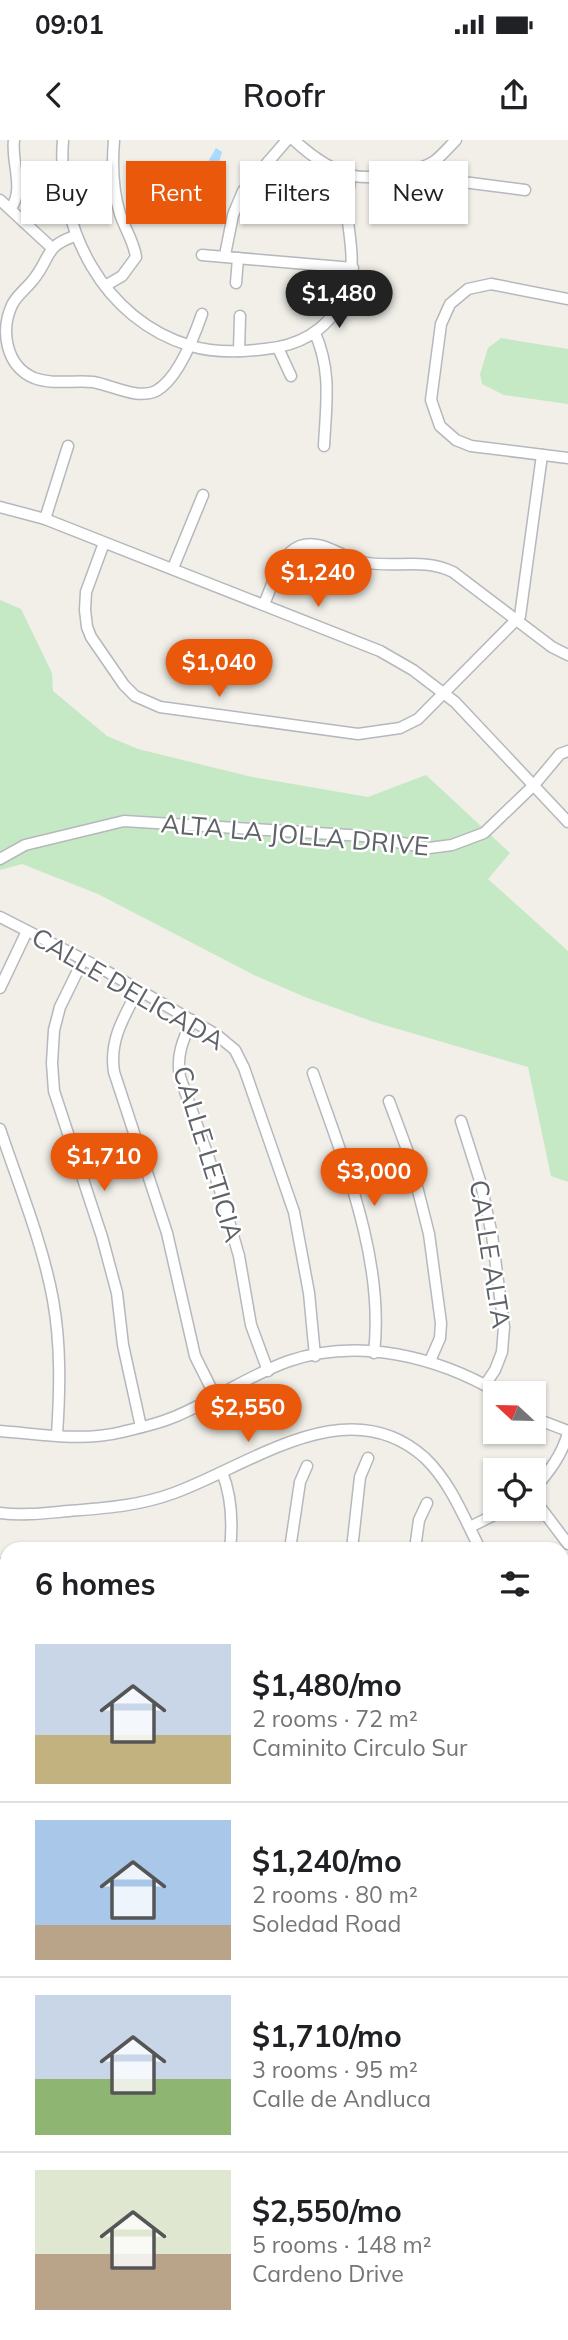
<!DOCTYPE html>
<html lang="en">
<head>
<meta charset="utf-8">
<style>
	:root { --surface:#fff; --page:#f6f6f6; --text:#202124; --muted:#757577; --line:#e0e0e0; --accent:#ea580c }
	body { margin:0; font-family:Mulish,sans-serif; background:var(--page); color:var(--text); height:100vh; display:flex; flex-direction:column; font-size:26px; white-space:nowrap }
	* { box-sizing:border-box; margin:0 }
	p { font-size:23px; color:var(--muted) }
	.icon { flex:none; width:38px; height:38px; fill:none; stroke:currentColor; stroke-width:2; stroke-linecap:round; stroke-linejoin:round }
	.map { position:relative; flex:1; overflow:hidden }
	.details { position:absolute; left:0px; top:1402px; width:569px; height:800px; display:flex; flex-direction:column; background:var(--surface); border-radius:21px 21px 0 0; box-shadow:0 2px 5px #0004 }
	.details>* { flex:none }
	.guide { position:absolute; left:21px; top:21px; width:527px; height:63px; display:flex; gap:14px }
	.needle { width:46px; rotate:292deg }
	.tools { position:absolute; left:483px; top:1241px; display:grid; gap:14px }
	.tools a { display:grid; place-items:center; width:63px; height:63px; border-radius:0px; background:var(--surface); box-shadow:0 2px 5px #0004; font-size:35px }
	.price { position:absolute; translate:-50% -60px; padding:0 16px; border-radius:24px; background:var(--accent); color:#fff; font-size:23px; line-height:46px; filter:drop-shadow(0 2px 4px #0008) }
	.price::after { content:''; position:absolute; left:50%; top:42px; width:21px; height:16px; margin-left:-10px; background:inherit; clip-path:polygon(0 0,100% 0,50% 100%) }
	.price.selected { background:#222; color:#fff }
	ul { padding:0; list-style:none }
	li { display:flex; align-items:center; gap:21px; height:175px; padding:0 35px }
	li+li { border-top:2px solid var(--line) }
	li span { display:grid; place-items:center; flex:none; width:196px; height:140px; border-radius:0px; color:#555 }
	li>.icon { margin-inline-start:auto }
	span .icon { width:84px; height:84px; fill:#fffc; stroke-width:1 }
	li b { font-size:30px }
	h2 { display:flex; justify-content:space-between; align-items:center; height:84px; padding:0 35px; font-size:30px }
	.pill { padding:0 24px; border-radius:0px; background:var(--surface); box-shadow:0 2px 5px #0004; font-size:24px; line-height:63px }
	.pill.selected { background:var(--accent); color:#fff }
	.status { display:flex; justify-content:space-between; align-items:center; height:49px; padding:0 35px; background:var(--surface); direction:ltr }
	.status svg { height:19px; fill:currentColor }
	header { display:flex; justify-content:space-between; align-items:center; height:91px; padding:0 35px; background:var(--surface); font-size:32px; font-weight:600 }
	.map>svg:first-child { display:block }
	.green { fill:#c5e8c5 }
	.water { fill:#aadaff }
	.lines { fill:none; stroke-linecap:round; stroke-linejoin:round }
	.minor-casing { stroke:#b5b8bc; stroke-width:13 }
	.minor { stroke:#fff; stroke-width:10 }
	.labels { text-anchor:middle; stroke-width:5; stroke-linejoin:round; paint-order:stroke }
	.street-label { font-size:26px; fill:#5f6368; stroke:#fff }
</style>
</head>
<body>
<div class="status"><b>09:01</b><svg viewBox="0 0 49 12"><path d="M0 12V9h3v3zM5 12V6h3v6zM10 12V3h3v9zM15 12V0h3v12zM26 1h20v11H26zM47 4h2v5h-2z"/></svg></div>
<header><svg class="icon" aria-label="back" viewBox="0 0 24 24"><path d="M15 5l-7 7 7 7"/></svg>Roofr<svg class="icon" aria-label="share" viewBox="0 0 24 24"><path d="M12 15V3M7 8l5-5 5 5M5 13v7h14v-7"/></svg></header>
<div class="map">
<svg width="568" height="2200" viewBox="0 0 568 2200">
	<rect width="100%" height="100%" fill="#f1efe8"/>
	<g class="green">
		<path d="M501 198 568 209V264L504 255 482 244 480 234 488 208Z"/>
		<path d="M0 460 21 469 52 533 53 551 107 596 138 609 252 637 368 657 426 635 510 713 488 739 568 811V1042L551 1036 528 927 374 882 305 857 254 835 98 754 22 724 0 730Z"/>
		<path d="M0 1639 7 1642V1838L0 1834Z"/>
		<path d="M562 2029 568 2031V2200H512L513 2197 511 2195 562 2194Z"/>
	</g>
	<path class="water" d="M216 8 222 12 219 22 224 26 212 45 199 37Z"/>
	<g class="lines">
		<defs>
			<g id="minor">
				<path d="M63 0C56 87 103 180 191 206 214 213 241 212 265 209 298 206 327 191 342 160 358 127 350 106 347 72 346 60 349 47 351 35"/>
				<path d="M294 0C309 14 330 29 350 35 371 41 419 32 436 20 443 14 449 7 456 0"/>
				<path d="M435 21 444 34 463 42 525 50"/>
				<path d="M0 60 52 108"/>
				<path d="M11 68C25 49 11 22 14 0"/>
				<path d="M75 96C44 106 51 118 33 140 26 149 17 155 12 165 0 191 6 226 34 238 53 245 74 240 93 242 112 245 137 260 156 251 178 239 194 197 202 174"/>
				<path d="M202 115 353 128"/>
				<path d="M225 115 233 75 243 51 287 0"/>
				<path d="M236 143 238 118"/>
				<path d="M105 146 122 136 136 117C134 102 125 89 120 74 113 51 112 24 114 0"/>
				<path d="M568 159 491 144 468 149 450 164 441 184 431 260 440 286 456 300 471 306 568 318"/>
				<path d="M315 193C332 232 326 264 324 306"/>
				<path d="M278 208 291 236"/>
				<path d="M239 211 240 176"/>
				<path d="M0 367 45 379 380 511 413 530 455 562 568 682"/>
				<path d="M45 379 68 306"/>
				<path d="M104 403 86 452 85 470 87 487 91 497 124 545 135 556 160 567 358 594 400 588 418 579 520 476 542 315"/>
				<path d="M173 428 203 355"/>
				<path d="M264 464C273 445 279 414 300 406 321 398 343 418 362 422 395 429 422 417 453 432L552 507 568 515"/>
				<path d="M0 719 25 705 124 681 364 696 429 708 452 705 484 693 534 645 560 614 568 611"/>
				<path d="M0 777 106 831 217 895 235 910 244 928 294 1072 309 1153 315 1216"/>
				<path d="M83 820 60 867 54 890 52 923 54 951 102 1097 117 1153 123 1205 141 1287"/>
				<path d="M0 848 27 791"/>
				<path d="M138 850C124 877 109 900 114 932L167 1093 195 1216 215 1256"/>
				<path d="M192 880C183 900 176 915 180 937L220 1050 239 1116 251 1185 268 1231"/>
				<path d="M313 933C343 1020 385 1119 374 1213"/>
				<path d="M389 961 409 1015 429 1094 441 1183 440 1198 430 1221"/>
				<path d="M461 981 481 1044 492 1095 504 1187 502 1212 495 1230 485 1245"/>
				<path d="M0 989C18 1043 43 1104 53 1160 61 1205 60 1249 57 1295"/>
				<path d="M534 1278 568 1291"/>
				<path d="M0 1291C40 1294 82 1302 122 1292 139 1288 157 1284 174 1277 213 1261 249 1235 289 1221 359 1197 438 1217 499 1253"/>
				<path d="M222 1332C232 1357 233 1382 230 1409"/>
				<path d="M534 1349C549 1332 562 1315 568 1293"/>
				<path d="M534 1359 568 1404"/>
				<path d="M0 1373C23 1376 46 1373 69 1371 105 1368 139 1366 174 1353 251 1325 348 1248 425 1318 451 1343 464 1378 480 1409"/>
				<path d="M470 1387 508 1368"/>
				<path d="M175 1409H183"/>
				<path d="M290 1409 300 1342 307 1326"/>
				<path d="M352 1409 360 1337 368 1318"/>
				<path d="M415 1409 419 1380 427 1363"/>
				<path d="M0 1424 7 1425"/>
				<path d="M0 1507 7 1508"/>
				<path d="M562 1523 568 1530"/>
				<path d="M562 1565 568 1559"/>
				<path d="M0 1591 7 1593"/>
				<path d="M562 1630 568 1620"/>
				<path d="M562 1773 568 1760"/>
				<path d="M562 1783 568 1786"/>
				<path d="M0 1897 7 1900"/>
				<path d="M562 1920 563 1921"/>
				<path d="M562 1982 568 1986"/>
				<path d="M0 2100 7 2097"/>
				<path d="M182 2194 187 2200"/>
				<path d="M295 2194 299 2200"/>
				<path d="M51 2200 56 2194"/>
				<path d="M327 2200 336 2194"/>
			</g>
		</defs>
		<use href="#minor" class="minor-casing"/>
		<use href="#minor" class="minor"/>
	</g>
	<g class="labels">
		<g class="street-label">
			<text transform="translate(295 695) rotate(5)" y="9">ALTA LA JOLLA DRIVE</text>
			<text transform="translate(128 849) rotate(30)" y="9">CALLE DELICADA</text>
			<text transform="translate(208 1014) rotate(73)" y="9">CALLE LETICIA</text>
			<text transform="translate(490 1114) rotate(81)" y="9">CALLE ALTA</text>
		</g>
	</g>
</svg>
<div class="tools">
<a><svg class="needle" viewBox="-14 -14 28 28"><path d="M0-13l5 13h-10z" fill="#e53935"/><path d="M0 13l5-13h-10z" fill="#757577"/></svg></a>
<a><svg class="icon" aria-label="locate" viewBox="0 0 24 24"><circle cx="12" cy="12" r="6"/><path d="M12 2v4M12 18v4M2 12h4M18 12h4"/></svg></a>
</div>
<b class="price selected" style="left:339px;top:190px">$1,480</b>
<b class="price" style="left:318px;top:469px">$1,240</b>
<b class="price" style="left:219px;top:559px">$1,040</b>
<b class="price" style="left:104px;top:1053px">$1,710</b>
<b class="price" style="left:374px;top:1068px">$3,000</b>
<b class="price" style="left:248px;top:1304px">$2,550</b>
<div class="guide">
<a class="pill">Buy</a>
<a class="pill selected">Rent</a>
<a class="pill">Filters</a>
<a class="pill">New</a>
</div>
<section class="details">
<h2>6 homes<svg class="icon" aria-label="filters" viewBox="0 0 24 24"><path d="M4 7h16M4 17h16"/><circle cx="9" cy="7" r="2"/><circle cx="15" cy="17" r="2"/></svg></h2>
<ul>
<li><span style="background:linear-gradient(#c9d6e8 65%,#c2b280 0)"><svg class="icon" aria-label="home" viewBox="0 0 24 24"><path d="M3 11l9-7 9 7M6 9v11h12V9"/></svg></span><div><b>$1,480/mo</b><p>2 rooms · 72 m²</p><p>Caminito Circulo Sur</p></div></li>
<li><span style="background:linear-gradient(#a9c7e8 75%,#b9a48a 0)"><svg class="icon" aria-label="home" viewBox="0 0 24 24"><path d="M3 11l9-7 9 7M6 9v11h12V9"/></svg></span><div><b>$1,240/mo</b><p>2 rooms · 80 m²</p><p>Soledad Road</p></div></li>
<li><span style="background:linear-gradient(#c9d6e8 60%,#8fb573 0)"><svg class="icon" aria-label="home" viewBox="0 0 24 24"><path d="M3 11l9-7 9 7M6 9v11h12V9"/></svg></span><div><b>$1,710/mo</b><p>3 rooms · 95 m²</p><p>Calle de Andluca</p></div></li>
<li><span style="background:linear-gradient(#dfe7d0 60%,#b9a48a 0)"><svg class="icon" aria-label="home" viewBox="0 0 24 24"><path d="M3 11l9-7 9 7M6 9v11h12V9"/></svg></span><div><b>$2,550/mo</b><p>5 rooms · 148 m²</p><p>Cardeno Drive</p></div></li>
</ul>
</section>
</div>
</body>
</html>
